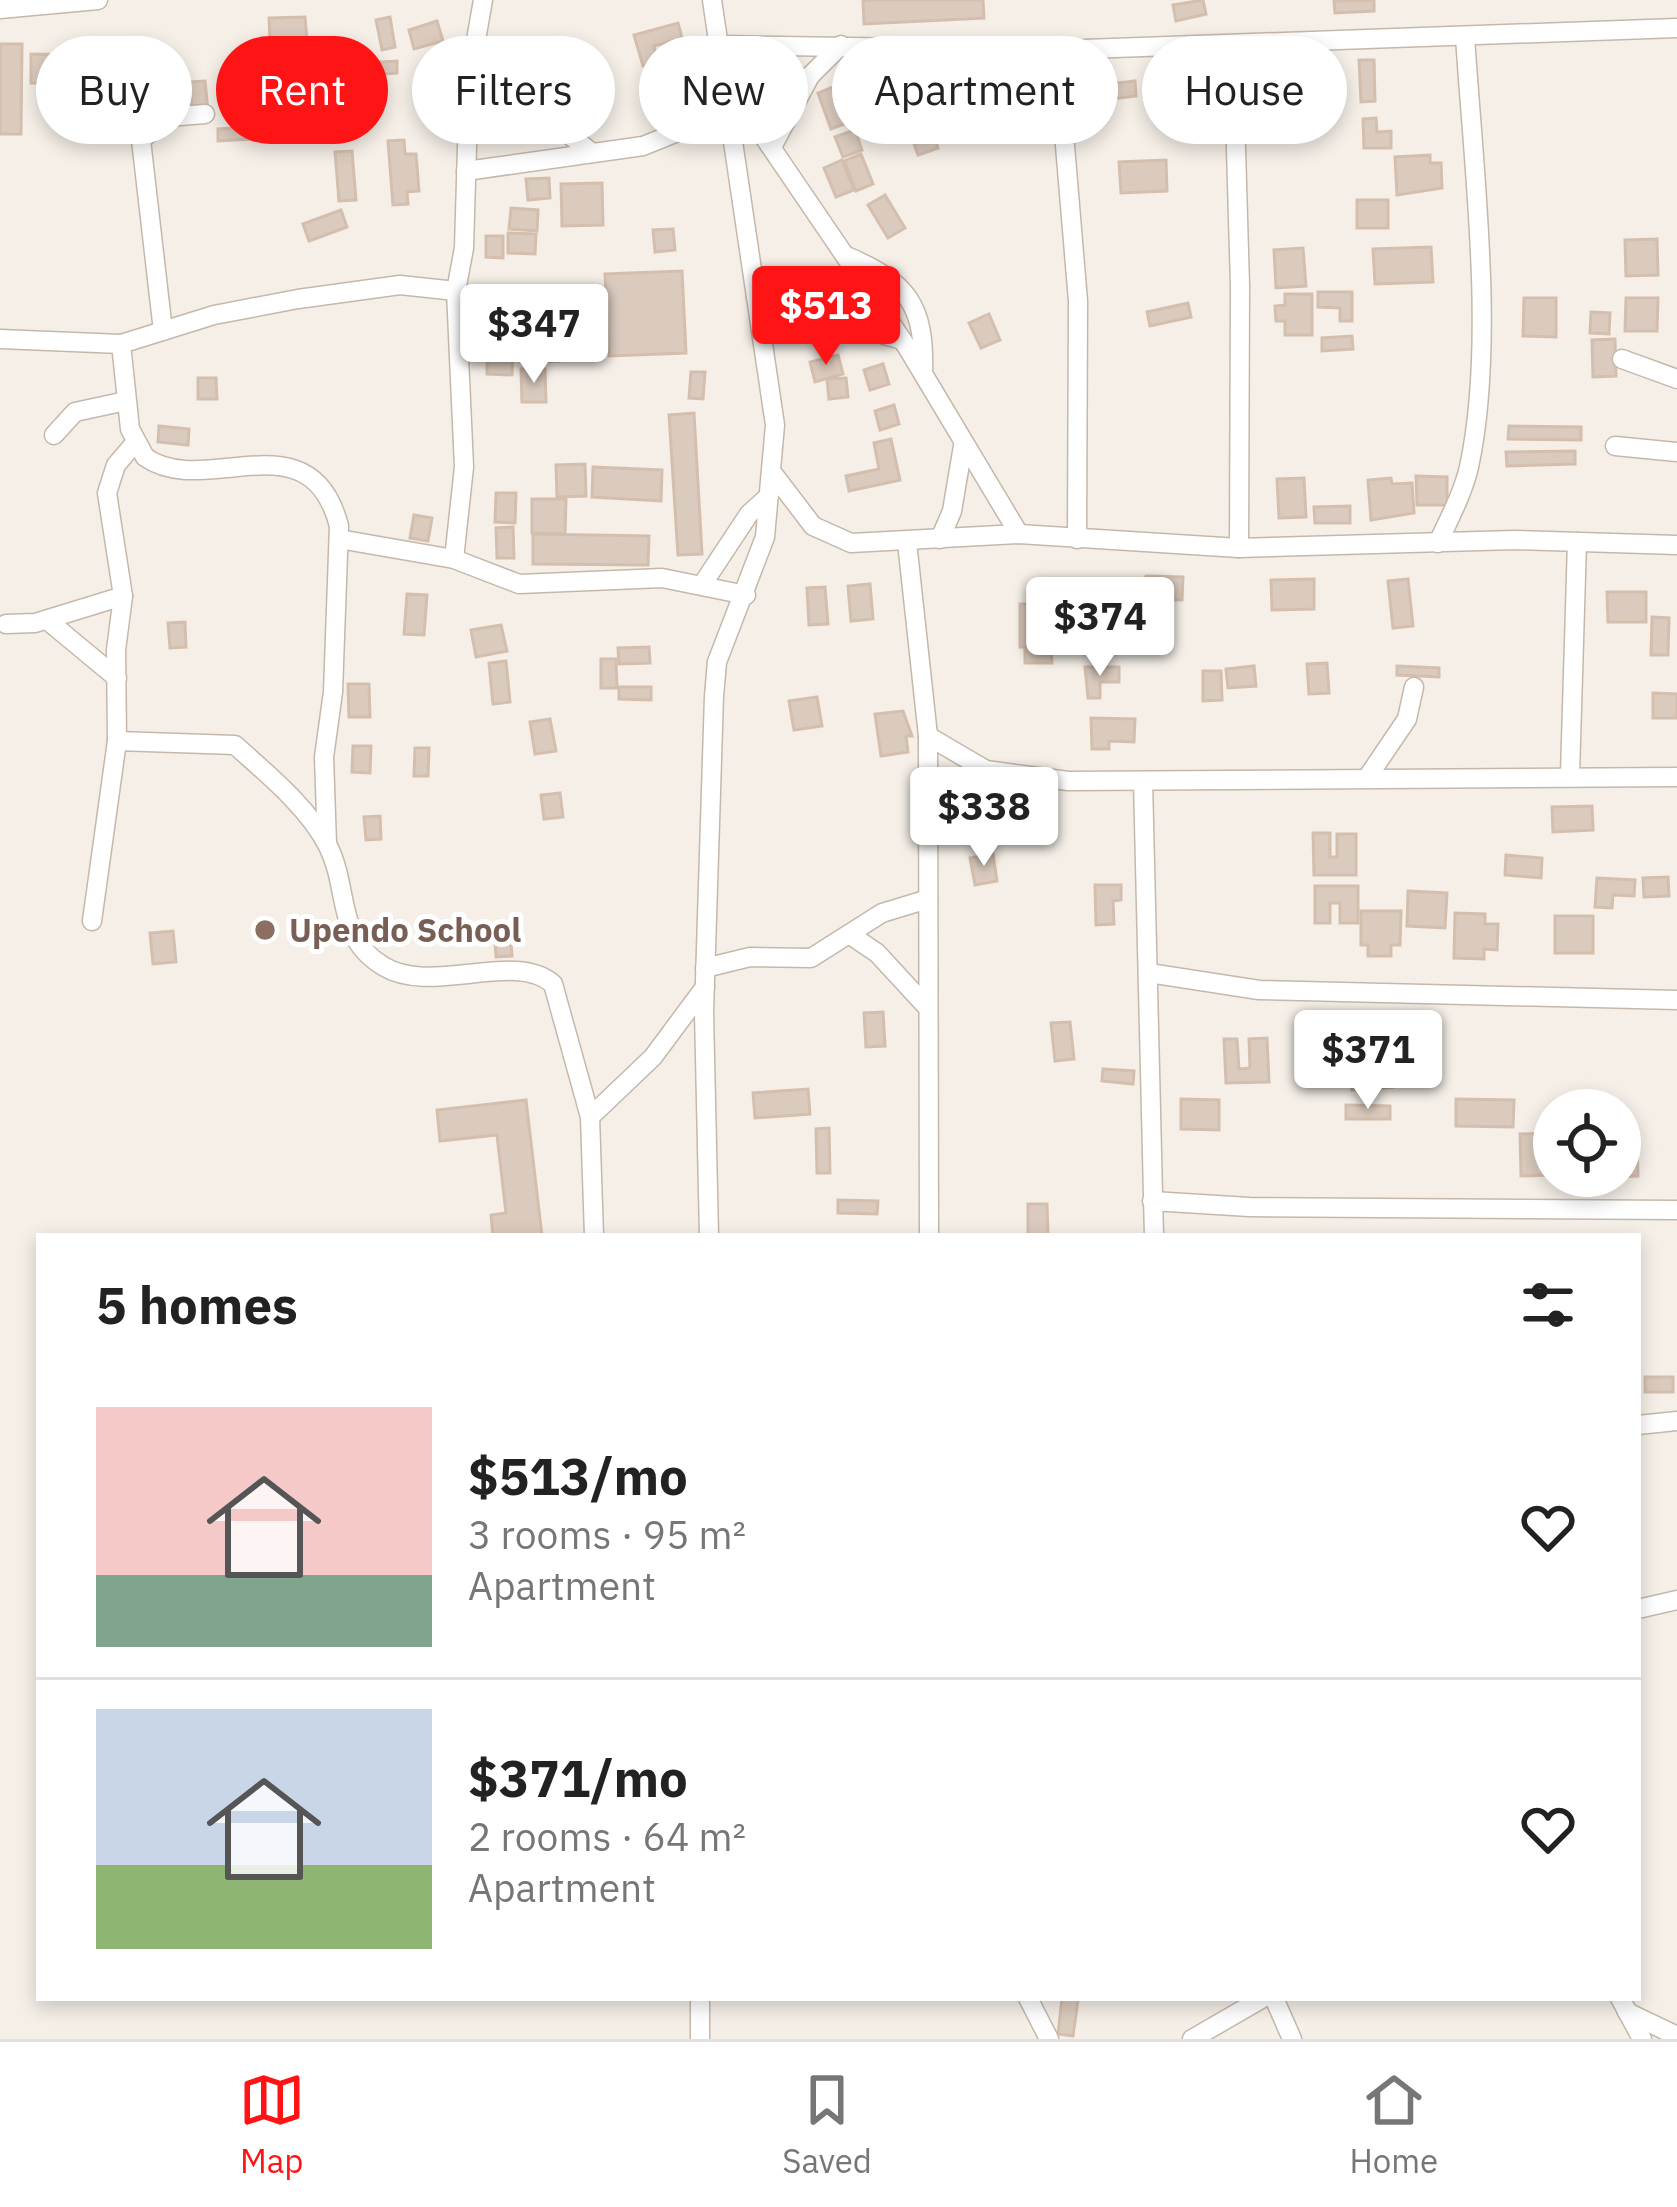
<!DOCTYPE html>
<html lang="en">
<head>
<meta charset="utf-8">
<style>
	:root { --surface:#fff; --page:#f6f6f6; --text:#222; --muted:#767676; --line:#e0e0e0; --accent:#ff1416 }
	body { margin:0; font-family:"IBM Plex Sans",sans-serif; background:var(--page); color:var(--text); height:100vh; display:flex; flex-direction:column; font-size:45px; white-space:nowrap }
	* { box-sizing:border-box; margin:0 }
	p { font-size:39px; color:var(--muted) }
	.icon { flex:none; width:66px; height:66px; fill:none; stroke:currentColor; stroke-width:2; stroke-linecap:round; stroke-linejoin:round }
	.map { position:relative; flex:1; overflow:hidden }
	.drawer { position:absolute; left:36px; top:1233px; width:1605px; height:768px; display:flex; flex-direction:column; background:var(--surface); border-radius:0px; box-shadow:0 6px 18px #0003 }
	.drawer>* { flex:none }
	.hud { position:absolute; left:36px; top:36px; width:1605px; height:108px; display:flex; gap:24px }
	.tools { position:absolute; left:1533px; top:1089px; display:grid; gap:24px }
	.tools a { display:grid; place-items:center; width:108px; height:108px; border-radius:50%; background:var(--surface); box-shadow:0 6px 18px #0003; font-size:60px }
	.price { position:absolute; translate:-50% -102px; padding:0 27px; border-radius:12px; background:#fff; color:#222; font-size:39px; line-height:78px; filter:drop-shadow(0 3px 6px #0008) }
	.price::after { content:''; position:absolute; left:50%; top:72px; width:36px; height:27px; margin-left:-18px; background:inherit; clip-path:polygon(0 0,100% 0,50% 100%) }
	.price.on { background:var(--accent); color:#fff }
	ul { padding:0; list-style:none }
	li { display:flex; align-items:center; gap:36px; height:300px; padding:0 60px }
	li+li { border-top:3px solid var(--line) }
	li span { display:grid; place-items:center; flex:none; width:336px; height:240px; border-radius:0px; color:#555 }
	li>.icon { margin-inline-start:auto }
	span .icon { width:144px; height:144px; fill:#fffc; stroke-width:1 }
	li b { font-size:51px }
	h2 { display:flex; justify-content:space-between; align-items:center; height:144px; padding:0 60px; font-size:51px }
	.chip { padding:0 42px; border-radius:54px; background:var(--surface); box-shadow:0 6px 18px #0003; font-size:42px; line-height:108px }
	.chip.on { background:var(--accent); color:#fff }
	.tab-bar { display:flex; justify-content:space-around; align-items:center; height:168px; border-top:3px solid var(--line); background:var(--surface); font-size:33px; color:var(--muted) }
	.tab-bar a { display:grid; justify-items:center; gap:6px }
	.tab-bar .on { color:var(--accent) }
	.map>svg:first-child { display:block }
	.building { fill:#dbcbbe; stroke:#d4bfae; stroke-width:3 }
	.lines { fill:none; stroke-linecap:round; stroke-linejoin:round }
	.minor-casing { stroke:#c5b8ab; stroke-width:21 }
	.minor { stroke:#fff; stroke-width:18 }
	.education-dot { fill:#8d6e63; stroke:#fff; stroke-width:4.5 }
	.labels { text-anchor:middle; stroke-width:10; stroke-linejoin:round; paint-order:stroke }
	.education-label { font-size:33px; font-weight:bold; fill:#785e54; stroke:#fff; text-anchor:start }
</style>
</head>
<body>
<div class="map">
<svg width="1677" height="2039" viewBox="0 0 1677 2039">
	<rect width="100%" height="100%" fill="#f5efe7"/>
	<g class="building">
		<path d="M863 0H983L984 18 864 24Z"/>
		<path d="M1203 0 1206 14 1176 21 1173 5Z"/>
		<path d="M1374 0V11L1335 13 1334 1Z"/>
		<path d="M305 17 307 40 270 41 269 18Z"/>
		<path d="M390 17 395 47 382 50 376 20Z"/>
		<path d="M437 21 443 41 414 49 409 30Z"/>
		<path d="M678 23 682 38 654 46 658 62 643 66 634 35Z"/>
		<path d="M0 44H22L21 134H0Z"/>
		<path d="M306 44 307 58 271 61 270 47Z"/>
		<path d="M31 54 74 55 73 84 31 83Z"/>
		<path d="M523 57H551L550 91H537V71H524Z"/>
		<path d="M1359 60H1374L1375 101 1361 102Z"/>
		<path d="M397 61V73L367 75V63Z"/>
		<path d="M205 81 208 111 192 112 190 82Z"/>
		<path d="M1135 81 1136 96 1095 101 1093 86Z"/>
		<path d="M838 85 852 121 831 129 818 93Z"/>
		<path d="M927 117 938 148 918 155 907 124Z"/>
		<path d="M1376 118 1377 132 1391 131V148H1364L1363 119Z"/>
		<path d="M250 127 251 139 218 141V129Z"/>
		<path d="M855 130 862 150 843 157 835 137Z"/>
		<path d="M404 140 405 154H416L419 191 407 192 408 204 393 205 388 141Z"/>
		<path d="M352 151 356 200 339 201 335 152Z"/>
		<path d="M861 154 873 184 856 191 844 161Z"/>
		<path d="M1430 155V163H1441L1442 188 1397 195 1395 157Z"/>
		<path d="M842 160 854 190 836 197 824 168Z"/>
		<path d="M1166 160 1167 191 1121 193 1119 162Z"/>
		<path d="M549 178 550 198 528 200 526 179Z"/>
		<path d="M602 183 603 225 562 226 561 184Z"/>
		<path d="M885 195 905 228 888 238 868 205Z"/>
		<rect x="1357" y="200" width="31" height="28"/>
		<path d="M511 208 538 210 537 231 509 229Z"/>
		<path d="M341 210 347 227 309 241 303 224Z"/>
		<path d="M673 229 675 250 655 252 653 230Z"/>
		<path d="M508 233 536 234 535 254 508 253Z"/>
		<path d="M486 236H503V258L486 257Z"/>
		<path d="M1657 239 1658 275 1626 276 1625 240Z"/>
		<path d="M1431 247 1433 282 1375 284 1373 249Z"/>
		<path d="M1303 248 1306 286 1276 288 1274 250Z"/>
		<path d="M682 271 686 353 609 356 605 274Z"/>
		<path d="M1318 292H1352V321H1340V308L1318 307Z"/>
		<path d="M1285 294H1312V335H1285V321H1276L1275 306 1285 305Z"/>
		<path d="M1524 298H1556V337L1523 336Z"/>
		<path d="M1626 298H1658L1657 331H1625Z"/>
		<path d="M1188 303 1191 317 1150 326 1147 312Z"/>
		<path d="M1591 312 1610 313 1609 334 1590 333Z"/>
		<path d="M989 314 1000 340 981 348 969 323Z"/>
		<path d="M1352 336 1353 349 1322 351V338Z"/>
		<path d="M1615 339 1616 376 1593 377 1592 340Z"/>
		<path d="M487 342H513L512 375 487 374Z"/>
		<path d="M558 345 559 361 535 362 533 346Z"/>
		<path d="M838 355 843 374 815 382 810 362Z"/>
		<path d="M883 364 889 384 870 390 864 370Z"/>
		<path d="M521 369H545L546 402H522Z"/>
		<path d="M691 372H705L703 399 689 398Z"/>
		<path d="M198 378H216L217 399H198Z"/>
		<path d="M846 378 848 397 829 399 827 379Z"/>
		<path d="M894 405 899 424 880 430 875 411Z"/>
		<path d="M694 413 702 554 678 555 669 415Z"/>
		<path d="M159 426 189 429 188 445 158 442Z"/>
		<path d="M1509 426 1581 427V440L1508 439Z"/>
		<path d="M891 439 900 480 849 491 846 476 879 469 874 443Z"/>
		<path d="M1575 451V464L1507 466 1506 452Z"/>
		<path d="M585 464 586 496 557 497 556 465Z"/>
		<path d="M593 467 662 470 661 501 592 497Z"/>
		<path d="M1416 476 1447 477V505H1417Z"/>
		<path d="M1304 478 1306 517 1279 518 1277 479Z"/>
		<path d="M1391 478 1392 484 1412 483 1414 513 1371 520 1368 480Z"/>
		<path d="M496 493H516L515 523 495 522Z"/>
		<path d="M532 499H566L565 534 532 533Z"/>
		<path d="M1350 506V523H1315L1314 507Z"/>
		<path d="M414 515 432 518 428 541 410 538Z"/>
		<path d="M513 527 514 558H497L496 528Z"/>
		<path d="M533 534 649 536 648 565 533 564Z"/>
		<path d="M1146 576 1183 577 1182 600 1145 599Z"/>
		<path d="M1314 579V609L1272 610 1271 580Z"/>
		<path d="M1408 579 1413 626 1393 628 1388 581Z"/>
		<path d="M870 584 873 619 851 621 848 586Z"/>
		<path d="M825 587 828 624 809 625 807 588Z"/>
		<path d="M1607 592H1646V622H1608Z"/>
		<path d="M407 594 427 595 424 635 404 634Z"/>
		<path d="M1020 604H1040L1041 647H1020Z"/>
		<path d="M1652 617 1669 618 1668 655H1651Z"/>
		<path d="M185 622 186 647 170 648 168 623Z"/>
		<path d="M501 625 507 651 476 657 471 630Z"/>
		<path d="M649 647 650 663 619 664 618 648Z"/>
		<path d="M1025 648H1051L1052 663H1025Z"/>
		<path d="M601 659H616L617 688H601Z"/>
		<path d="M506 661 510 702 493 704 489 663Z"/>
		<path d="M1327 663 1329 693 1309 694 1307 664Z"/>
		<path d="M1254 666 1256 686 1228 688 1226 669Z"/>
		<path d="M1397 666 1439 668V677L1397 675Z"/>
		<path d="M1085 667H1119V682H1100V698H1088Z"/>
		<path d="M1203 671H1221L1222 700 1203 701Z"/>
		<path d="M348 684H369L370 717H349Z"/>
		<path d="M619 687H651V700L619 699Z"/>
		<path d="M1653 693 1677 694V718H1653Z"/>
		<path d="M817 697 822 726 794 730 789 701Z"/>
		<path d="M903 711 912 736H906L908 752 881 756 875 714Z"/>
		<path d="M1091 718 1135 719 1134 742 1109 741V749H1092Z"/>
		<path d="M550 719 556 751 535 754 530 722Z"/>
		<path d="M353 746H371L370 773 352 772Z"/>
		<path d="M415 748H429L428 776H414Z"/>
		<path d="M560 793 563 817 544 819 541 795Z"/>
		<path d="M1032 793 1047 794V830H1032Z"/>
		<path d="M1592 806 1593 830 1553 832 1552 807Z"/>
		<path d="M380 816 381 839 366 840 364 817Z"/>
		<path d="M1313 833H1330V857H1337V834H1356V875H1314Z"/>
		<path d="M993 854 997 881 975 885 970 858Z"/>
		<path d="M1506 855 1542 858 1541 878 1505 875Z"/>
		<path d="M1668 877 1669 896 1644 897 1643 878Z"/>
		<path d="M1597 878 1635 880 1634 896 1613 895 1612 908 1595 907Z"/>
		<path d="M1095 885H1121V900L1113 901 1114 924 1096 925Z"/>
		<path d="M1315 886H1358V923H1340V903H1330V923H1315Z"/>
		<path d="M1408 891 1447 893 1445 928 1407 926Z"/>
		<path d="M1361 911H1401L1400 945H1391V956H1368V945H1361Z"/>
		<path d="M1455 913 1485 914V924H1498L1497 950 1484 949V959L1454 958Z"/>
		<rect x="1555" y="916" width="38" height="37"/>
		<path d="M494 928H510L512 956 496 957Z"/>
		<path d="M173 931 176 962 153 964 150 933Z"/>
		<path d="M883 1012 885 1046 866 1047 864 1013Z"/>
		<path d="M1070 1022 1074 1059 1055 1061 1051 1023Z"/>
		<path d="M1267 1038 1269 1082 1226 1083 1224 1039H1237L1239 1069 1250 1068 1249 1039Z"/>
		<path d="M1103 1069 1134 1071 1133 1084 1102 1081Z"/>
		<path d="M1392 1070 1393 1087 1352 1090 1350 1073Z"/>
		<path d="M808 1089 810 1114 755 1118 753 1093Z"/>
		<path d="M1181 1099 1219 1100V1130L1181 1129Z"/>
		<path d="M1456 1099 1514 1100 1513 1127 1456 1126Z"/>
		<path d="M526 1100 542 1236H493L491 1215 506 1213 497 1135 440 1141 437 1110Z"/>
		<path d="M1346 1105 1390 1106V1119H1346Z"/>
		<path d="M829 1128 830 1173H817L816 1129Z"/>
		<path d="M1554 1133 1549 1175 1521 1176 1520 1134Z"/>
		<path d="M1620 1147H1637L1638 1176 1614 1177V1186H1593V1177L1586 1176H1620Z"/>
		<path d="M838 1200 878 1201 877 1214 838 1213Z"/>
		<path d="M1028 1204H1047L1048 1236H1028Z"/>
		<rect x="1645" y="1377" width="28" height="15"/>
		<path d="M1062 1998 1078 2000 1073 2036 1058 2034Z"/>
	</g>
	<g class="lines">
		<defs>
			<g id="minor">
				<path d="M0 9 98 0"/>
				<path d="M717 45 1057 50 1677 28"/>
				<path d="M1233 46 1240 286 1239 548"/>
				<path d="M1057 50 1078 301 1077 539"/>
				<path d="M469 80 538 110 591 152"/>
				<path d="M732 90 907 347 1019 534"/>
				<path d="M745 109 810 76"/>
				<path d="M772 147 810 76 841 45"/>
				<path d="M466 171 643 146 685 129 728 95"/>
				<path d="M849 257C908 283 925 306 923 372"/>
				<path d="M756 297 902 340"/>
				<path d="M163 331 141 140 168 117 205 114"/>
				<path d="M0 339 121 344 214 315 298 299 400 285 456 291"/>
				<path d="M121 344 130 429 145 457C205 500 310 414 339 526L333 692 324 757 327 844"/>
				<path d="M1622 359 1677 379"/>
				<path d="M54 435 75 412 126 401"/>
				<path d="M1615 446 1677 452"/>
				<path d="M774 475 813 526 851 543 1019 534 1239 548 1514 540 1677 545"/>
				<path d="M339 539 454 559 519 584 662 578 746 595"/>
				<path d="M940 539 952 511 963 446"/>
				<path d="M907 542 928 736 929 1236"/>
				<path d="M1438 543C1449 519 1463 493 1469 467 1496 342 1473 165 1465 36"/>
				<path d="M454 559 464 467 456 291 464 248 469 80 483 0"/>
				<path d="M702 585 749 514 769 496"/>
				<path d="M47 620 117 678"/>
				<path d="M6 624 35 623 123 596"/>
				<path d="M928 736 986 770 1068 781 1677 777"/>
				<path d="M117 741 235 745C266 773 309 808 328 846 350 890 335 937 383 966 431 996 515 950 553 984L590 1117 594 1236"/>
				<path d="M1570 774 1577 542"/>
				<path d="M1367 778 1407 719 1414 687"/>
				<path d="M1143 781 1154 1236"/>
				<path d="M92 921 117 741 116 650 123 596 107 493 116 465 134 444"/>
				<path d="M852 936 877 953 925 1005"/>
				<path d="M705 968 750 957 811 958 882 913 928 899"/>
				<path d="M1149 973 1259 990 1677 1000"/>
				<path d="M590 1117 653 1057 705 987"/>
				<path d="M1152 1201 1249 1207 1677 1210"/>
				<path d="M709 1236 704 1012 714 696 717 662 765 537 775 425 712 0"/>
				<path d="M1638 1425 1677 1421"/>
				<path d="M1638 1609 1677 1600"/>
				<path d="M1028 1998 1049 2039"/>
				<path d="M1274 1998 1292 2039"/>
				<path d="M1620 1998 1642 2039"/>
				<path d="M1627 2012 1677 2036"/>
				<path d="M700 2039V1998"/>
				<path d="M1192 2039 1263 1998"/>
			</g>
		</defs>
		<use href="#minor" class="minor-casing"/>
		<use href="#minor" class="minor"/>
	</g>
	<circle class="education-dot" cx="265" cy="930" r="12"/>
	<g class="labels">
		<g class="education-label">
			<text x="289" y="942">Upendo School</text>
		</g>
	</g>
</svg>
<div class="tools">
<a><svg class="icon" aria-label="locate" viewBox="0 0 24 24"><circle cx="12" cy="12" r="6"/><path d="M12 2v4M12 18v4M2 12h4M18 12h4"/></svg></a>
</div>
<b class="price on" style="left:826px;top:368px">$513</b>
<b class="price" style="left:534px;top:386px">$347</b>
<b class="price" style="left:1100px;top:679px">$374</b>
<b class="price" style="left:984px;top:869px">$338</b>
<b class="price" style="left:1368px;top:1112px">$371</b>
<div class="hud">
<a class="chip">Buy</a>
<a class="chip on">Rent</a>
<a class="chip">Filters</a>
<a class="chip">New</a>
<a class="chip">Apartment</a>
<a class="chip">House</a>
</div>
<section class="drawer">
<h2>5 homes<svg class="icon" aria-label="filters" viewBox="0 0 24 24"><path d="M4 7h16M4 17h16"/><circle cx="9" cy="7" r="2"/><circle cx="15" cy="17" r="2"/></svg></h2>
<ul>
<li><span style="background:linear-gradient(#f6c9c9 70%,#7fa58c 0)"><svg class="icon" aria-label="home" viewBox="0 0 24 24"><path d="M3 11l9-7 9 7M6 9v11h12V9"/></svg></span><div><b>$513/mo</b><p>3 rooms · 95 m²</p><p>Apartment</p></div><svg class="icon" aria-label="heart" viewBox="0 0 24 24"><path d="M12 20l-8-8c-3-5 5-10 8-4 3-6 11-1 8 4z"/></svg></li>
<li><span style="background:linear-gradient(#c9d6e8 65%,#8fb573 0)"><svg class="icon" aria-label="home" viewBox="0 0 24 24"><path d="M3 11l9-7 9 7M6 9v11h12V9"/></svg></span><div><b>$371/mo</b><p>2 rooms · 64 m²</p><p>Apartment</p></div><svg class="icon" aria-label="heart" viewBox="0 0 24 24"><path d="M12 20l-8-8c-3-5 5-10 8-4 3-6 11-1 8 4z"/></svg></li>
</ul>
</section>
</div>
<nav class="tab-bar">
<a class="on"><svg class="icon" aria-label="map" viewBox="0 0 24 24"><path d="M3 6l6-2 6 2 6-2v14l-6 2-6-2-6 2zM9 4v14M15 6v14"/></svg>Map</a>
<a><svg class="icon" aria-label="saved" viewBox="0 0 24 24"><path d="M7 4h10v16l-5-4-5 4z"/></svg>Saved</a>
<a><svg class="icon" aria-label="home" viewBox="0 0 24 24"><path d="M3 11l9-7 9 7M6 9v11h12V9"/></svg>Home</a>
</nav>
</body>
</html>
